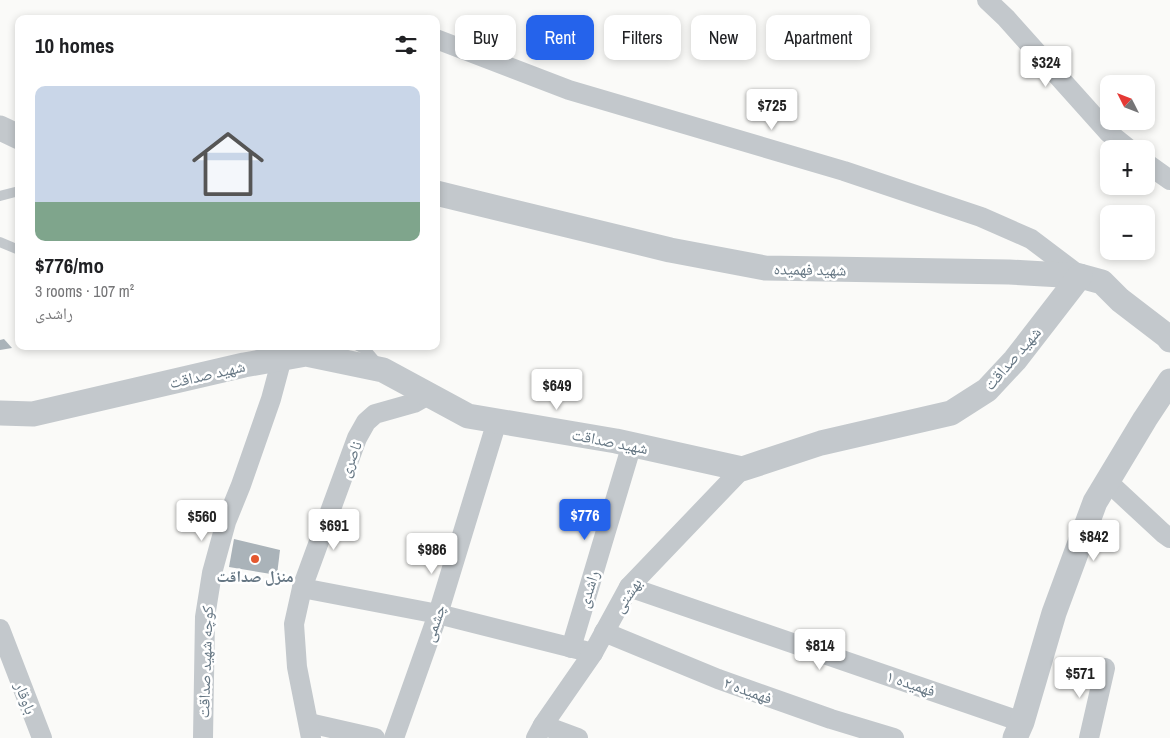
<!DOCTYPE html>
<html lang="en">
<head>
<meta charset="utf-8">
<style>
	:root { --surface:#fff; --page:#f6f6f6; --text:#202124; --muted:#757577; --line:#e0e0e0; --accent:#2563eb }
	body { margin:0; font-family:"Archivo Narrow","Noto Naskh Arabic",sans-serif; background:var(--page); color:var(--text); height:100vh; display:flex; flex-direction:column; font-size:19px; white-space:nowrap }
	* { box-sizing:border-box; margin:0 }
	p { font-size:16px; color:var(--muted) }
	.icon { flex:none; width:28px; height:28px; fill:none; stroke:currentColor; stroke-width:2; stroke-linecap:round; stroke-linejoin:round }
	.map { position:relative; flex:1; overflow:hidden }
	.panel { position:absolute; left:15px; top:15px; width:425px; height:335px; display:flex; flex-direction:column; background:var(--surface); border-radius:10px; box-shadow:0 2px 8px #0003 }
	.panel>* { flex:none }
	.hud { position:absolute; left:455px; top:15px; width:475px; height:45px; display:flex; gap:10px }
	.needle { width:32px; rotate:312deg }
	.tools { position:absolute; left:1100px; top:75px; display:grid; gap:10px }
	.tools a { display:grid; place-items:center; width:55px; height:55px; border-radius:10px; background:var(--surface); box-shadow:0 2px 8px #0003; font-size:25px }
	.price { position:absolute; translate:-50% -42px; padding:0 11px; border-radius:5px; background:#fff; color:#222; font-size:16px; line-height:32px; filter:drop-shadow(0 1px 2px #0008) }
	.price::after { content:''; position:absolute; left:50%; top:30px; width:15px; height:11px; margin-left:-8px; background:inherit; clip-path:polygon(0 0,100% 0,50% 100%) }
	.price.current { background:var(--accent); color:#fff }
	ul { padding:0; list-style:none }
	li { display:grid; align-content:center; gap:10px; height:265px; padding:0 20px }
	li+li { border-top:1px solid var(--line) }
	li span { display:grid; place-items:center; height:155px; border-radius:10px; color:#555 }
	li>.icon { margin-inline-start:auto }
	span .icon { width:90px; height:90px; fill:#fffc; stroke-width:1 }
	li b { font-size:21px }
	h2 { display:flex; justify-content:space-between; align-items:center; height:60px; padding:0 20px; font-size:21px }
	.tag { padding:0 18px; border-radius:10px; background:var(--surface); box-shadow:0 2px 8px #0003; font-size:18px; line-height:45px }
	.tag.current { background:var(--accent); color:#fff }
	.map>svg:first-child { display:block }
	.building { fill:#aab3b9 }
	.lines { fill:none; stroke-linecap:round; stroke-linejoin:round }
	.service { stroke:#c3c8cc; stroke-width:10 }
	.minor { stroke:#c3c8cc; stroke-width:20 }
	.tertiary { stroke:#c3c8cc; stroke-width:25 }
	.poi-dot { fill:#e4572e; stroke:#fff; stroke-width:2 }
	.labels { text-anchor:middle; stroke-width:5; stroke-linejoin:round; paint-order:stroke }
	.street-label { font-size:16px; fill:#657683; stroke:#fff }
	.poi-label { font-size:16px; font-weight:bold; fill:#657683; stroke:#fff }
</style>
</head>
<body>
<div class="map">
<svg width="1170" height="738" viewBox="0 0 1170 738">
	<rect width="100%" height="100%" fill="#fafaf8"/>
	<g class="building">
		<path d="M4 339 12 348 0 350V340Z"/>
		<path d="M234 539 280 550 277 575 229 567Z"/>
	</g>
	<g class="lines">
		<g class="service">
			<path d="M0 196 19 191"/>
			<path d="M0 242 19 250"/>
			<path d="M358 346 366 350 378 364"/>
		</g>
		<g class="minor">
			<path d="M987 0 1006 18 1109 133 1129 149"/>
			<path d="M436 39 569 90 844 171 981 217 1031 239 1080 276"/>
			<path d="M1146 163 1170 180"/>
			<path d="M1107 481 1163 533 1170 538"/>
			<path d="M629 587 1022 722"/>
			<path d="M302 588 438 614 593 653"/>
			<path d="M0 629 42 738"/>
			<path d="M604 632 718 679 831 719 894 738"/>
			<path d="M571 648 632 444"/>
			<path d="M309 723 375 738"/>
			<path d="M543 725 578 738"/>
			<path d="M203 738 205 617 212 573 226 522 241 485 271 399 282 358"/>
			<path d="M311 738 297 667 294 624 302 588 357 438 366 422 375 414 414 403 428 395"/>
			<path d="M394 738 438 614 497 421"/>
			<path d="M536 738 543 725 593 653 629 587 742 469"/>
			<path d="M1089 738 1105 668"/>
		</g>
		<g class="tertiary">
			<path d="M0 128 19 137"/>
			<path d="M436 193 670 250 765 268 1009 272 1080 276 1102 282 1120 300 1167 336 1170 340"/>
			<path d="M0 413 33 414 244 365 306 354 383 370 468 416 616 441 742 469 821 443 951 413 987 390 1015 360 1080 276"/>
			<path d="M1015 738 1022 722 1054 613 1095 502 1145 419 1170 381"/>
		</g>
	</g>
	<circle class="poi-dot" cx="255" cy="559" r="5"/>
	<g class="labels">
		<g class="street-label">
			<text transform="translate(810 269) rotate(1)" y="6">شهید فهمیده</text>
			<text transform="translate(1012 358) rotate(-49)" y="6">شهید صداقت</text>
			<text transform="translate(207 374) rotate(-13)" y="6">شهید صداقت</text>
			<text transform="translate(610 441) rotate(11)" y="6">شهید صداقت</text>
			<text transform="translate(350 459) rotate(-69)" y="6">ناصری</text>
			<text transform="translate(588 589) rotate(-73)" y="6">راشدی</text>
			<text transform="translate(627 595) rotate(-56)" y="6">بهشتی</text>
			<text transform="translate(434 623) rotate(-71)" y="6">چشمی</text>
			<text transform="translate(205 662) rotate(-88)" y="6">کوچه شهید صداقت</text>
			<text transform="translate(911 683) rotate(19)" y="6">فهمیده ۱</text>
			<text transform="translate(748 690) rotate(20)" y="6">فهمیده ۲</text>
			<text transform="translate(26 698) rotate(69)" y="6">باوقار</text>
		</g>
		<g class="poi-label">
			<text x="255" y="582">منزل صداقت</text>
		</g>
	</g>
</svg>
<div class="tools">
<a><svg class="needle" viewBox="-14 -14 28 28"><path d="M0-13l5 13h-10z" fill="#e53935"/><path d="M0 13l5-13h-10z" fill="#757577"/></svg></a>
<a>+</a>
<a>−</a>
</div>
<b class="price" style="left:1046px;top:88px">$324</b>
<b class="price" style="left:772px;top:131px">$725</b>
<b class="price" style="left:557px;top:411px">$649</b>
<b class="price current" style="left:585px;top:541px">$776</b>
<b class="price" style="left:202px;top:542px">$560</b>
<b class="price" style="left:334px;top:551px">$691</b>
<b class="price" style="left:1094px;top:562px">$842</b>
<b class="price" style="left:432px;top:575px">$986</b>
<b class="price" style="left:820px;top:671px">$814</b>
<b class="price" style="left:1080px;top:699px">$571</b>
<div class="hud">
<a class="tag">Buy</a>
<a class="tag current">Rent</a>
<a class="tag">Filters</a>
<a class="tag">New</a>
<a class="tag">Apartment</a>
</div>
<section class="panel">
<h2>10 homes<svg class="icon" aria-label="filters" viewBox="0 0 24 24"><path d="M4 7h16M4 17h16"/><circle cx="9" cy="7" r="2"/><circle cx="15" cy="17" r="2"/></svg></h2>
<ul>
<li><span style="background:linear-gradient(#c9d6e8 75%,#7fa58c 0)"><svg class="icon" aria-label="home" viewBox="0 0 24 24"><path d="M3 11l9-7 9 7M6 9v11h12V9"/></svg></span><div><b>$776/mo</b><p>3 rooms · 107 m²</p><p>راشدی</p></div></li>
</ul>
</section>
</div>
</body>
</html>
